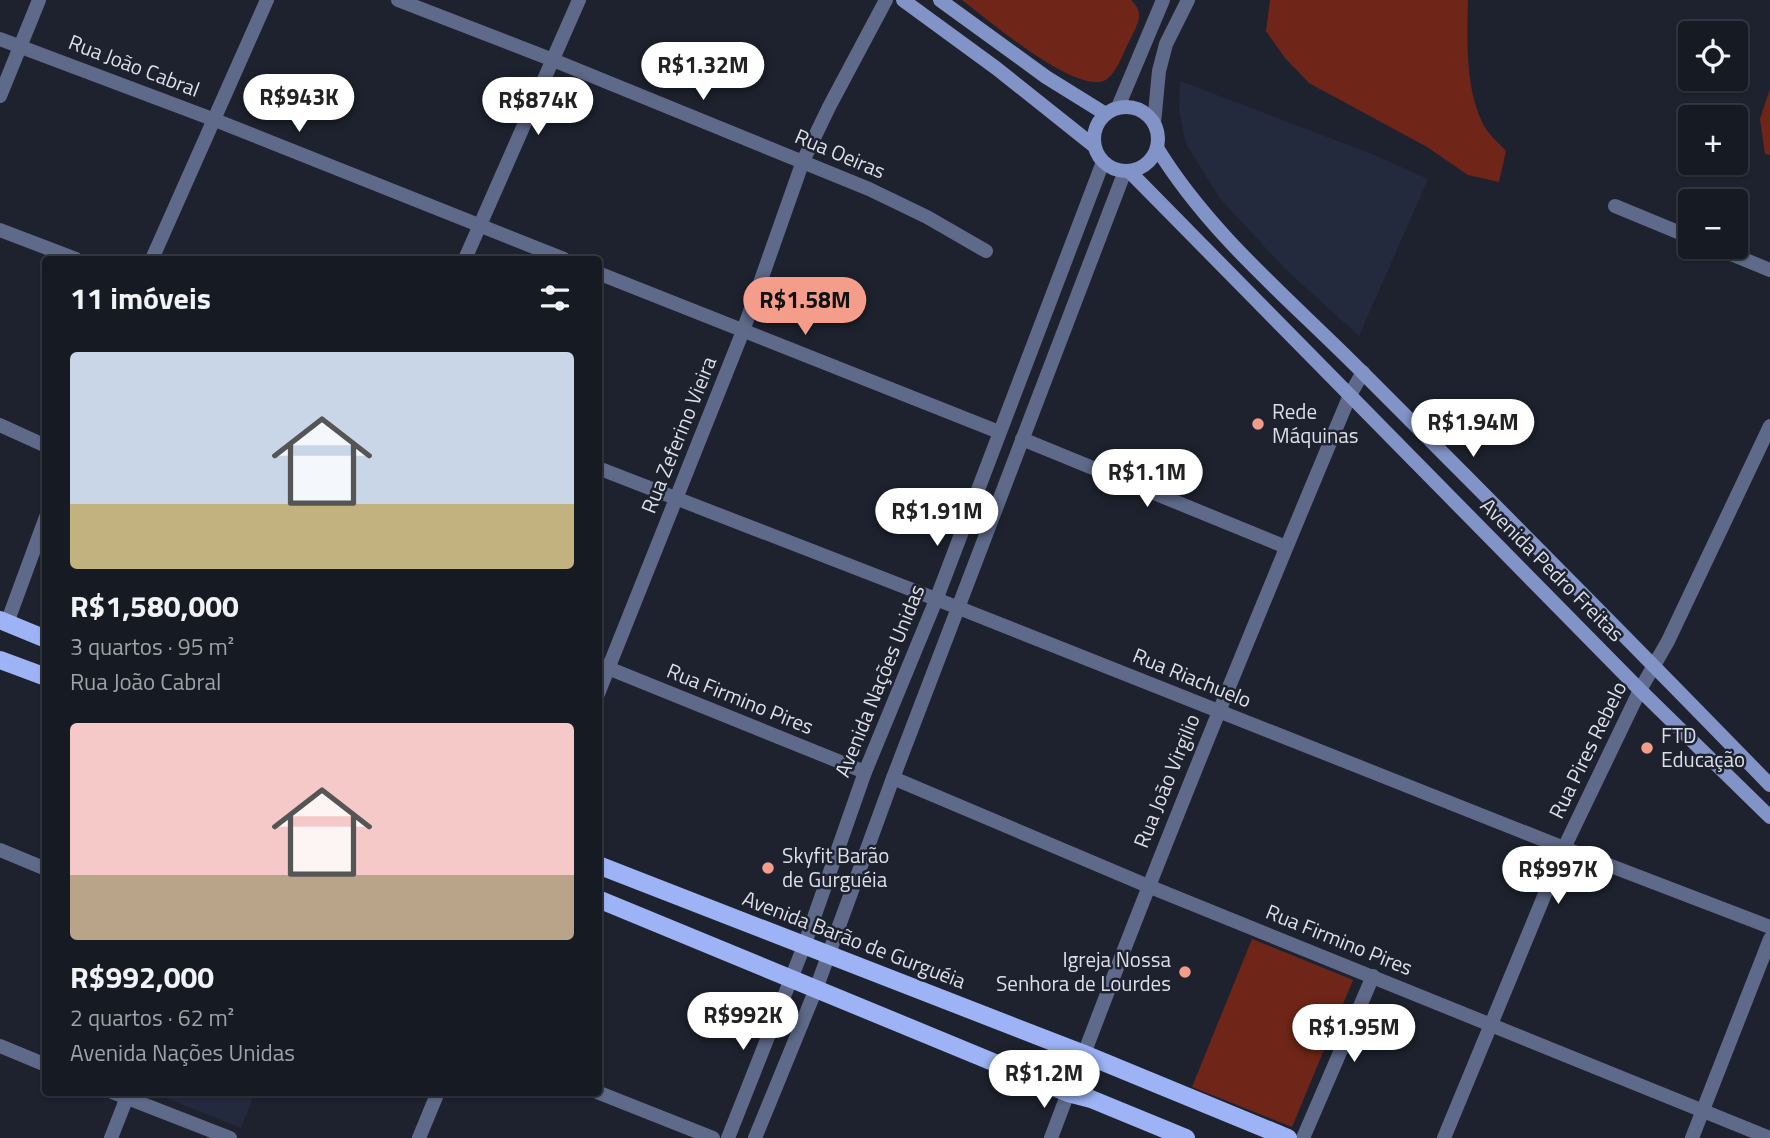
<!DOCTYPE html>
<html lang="pt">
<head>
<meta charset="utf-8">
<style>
	:root { --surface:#161a22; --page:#23272f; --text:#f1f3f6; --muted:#9ea1a5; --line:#353840; --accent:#f49d8b }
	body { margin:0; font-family:"Titillium Web",sans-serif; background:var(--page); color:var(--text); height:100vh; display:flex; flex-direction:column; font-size:26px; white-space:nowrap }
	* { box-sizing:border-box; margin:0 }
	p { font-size:23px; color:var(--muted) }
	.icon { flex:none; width:38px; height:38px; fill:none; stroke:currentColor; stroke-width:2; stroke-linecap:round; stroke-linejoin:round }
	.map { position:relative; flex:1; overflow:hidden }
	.drawer { position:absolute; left:42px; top:256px; width:560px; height:840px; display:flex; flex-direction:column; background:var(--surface); border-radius:7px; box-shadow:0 2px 5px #0004,0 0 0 2px var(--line) }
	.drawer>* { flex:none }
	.tools { position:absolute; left:1678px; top:21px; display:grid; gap:14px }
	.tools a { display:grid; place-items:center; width:70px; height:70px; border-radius:7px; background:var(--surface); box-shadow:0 2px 5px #0004,0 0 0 2px var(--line); font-size:35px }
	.price { position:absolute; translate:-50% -60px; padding:0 16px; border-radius:24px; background:#fff; color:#222; font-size:23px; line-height:46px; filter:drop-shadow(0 2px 4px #0008) }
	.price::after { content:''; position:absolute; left:50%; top:42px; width:21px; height:16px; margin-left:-10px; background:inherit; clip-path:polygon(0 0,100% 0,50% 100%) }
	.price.active { background:var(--accent); color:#111 }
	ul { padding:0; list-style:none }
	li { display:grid; align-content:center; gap:14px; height:371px; padding:0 28px }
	li span { display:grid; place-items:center; height:217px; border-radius:7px; color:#555 }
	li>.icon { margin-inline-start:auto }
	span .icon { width:126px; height:126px; fill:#fffc; stroke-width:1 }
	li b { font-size:30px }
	h2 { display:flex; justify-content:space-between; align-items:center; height:84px; padding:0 28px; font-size:30px }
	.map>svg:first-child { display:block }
	.built { fill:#242a3d }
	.green { fill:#6f2618 }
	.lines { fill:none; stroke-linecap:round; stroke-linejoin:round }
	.minor { stroke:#5f6a8a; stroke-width:14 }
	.tertiary { stroke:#5f6a8a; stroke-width:14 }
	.secondary { stroke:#8293c7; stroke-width:14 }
	.primary { stroke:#9db3f6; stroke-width:18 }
	.poi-dot { fill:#f49d8b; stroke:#1d222e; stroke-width:2.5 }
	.labels { text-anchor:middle; stroke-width:5; stroke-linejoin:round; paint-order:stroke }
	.street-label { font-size:21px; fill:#dcdfe8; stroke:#1d222e }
	.poi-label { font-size:21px; fill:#dcdfe8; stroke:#1d222e; text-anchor:start }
</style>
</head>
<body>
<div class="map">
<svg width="1770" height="1138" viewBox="0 0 1770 1138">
	<rect width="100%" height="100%" fill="#1d222e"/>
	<g class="built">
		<path d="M1180 81 1372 154 1428 179 1359 336 1283 267 1219 197 1186 144 1179 110Z"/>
		<path d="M151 1092H255L241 1128Z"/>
	</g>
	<g class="green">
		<path d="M962 0H1131C1145 13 1138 23 1131 38 1124 50 1118 71 1107 79 1080 99 986 18 962 0Z"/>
		<path d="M1270 0H1468C1467 41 1465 89 1484 126 1489 135 1499 143 1506 151L1499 182 1468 175 1427 147 1309 83 1285 58 1266 31Z"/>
		<path d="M1770 89V155L1765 154 1760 119Z"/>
		<path d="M1252 939 1353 980 1292 1127 1192 1087Z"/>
	</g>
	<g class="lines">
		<g class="minor">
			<path d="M398 0 553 60 869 189 927 217 986 251"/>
			<path d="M0 39 215 120 564 259"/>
			<path d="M0 96 39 0"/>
			<path d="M1615 206 1690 237"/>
			<path d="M0 230 76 259"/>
			<path d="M1714 247 1770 270"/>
			<path d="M152 259 267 0"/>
			<path d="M465 259 579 0"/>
			<path d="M598 273 999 432"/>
			<path d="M0 425 46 446"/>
			<path d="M1022 439 1286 547"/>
			<path d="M598 468 959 608 1564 848 1770 927"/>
			<path d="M7 623 46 517"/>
			<path d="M598 664 865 772"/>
			<path d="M598 694 743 331 803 161 829 107 886 0"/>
			<path d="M893 778 1148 886 1770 1138"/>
			<path d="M0 850 46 869"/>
			<path d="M0 1046 46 1065"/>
			<path d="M1084 1054C1168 832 1258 614 1350 395L1363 372"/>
			<path d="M112 1092 230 1138"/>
			<path d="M597 1092 713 1138"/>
			<path d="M111 1138 129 1092"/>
			<path d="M419 1138 438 1092"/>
			<path d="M1051 1138 1068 1093"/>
			<path d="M1303 1138 1373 976"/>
			<path d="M1444 1138 1564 848 1640 690 1668 641 1770 426"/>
			<path d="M1692 1138 1770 939"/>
		</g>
		<g class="tertiary">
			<path d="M1118 107 1163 0"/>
			<path d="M1154 123 1159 71 1166 44 1188 0"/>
			<path d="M728 1138 804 946 865 772 936 600 1103 162"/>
			<path d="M755 1138 816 989 893 778 1125 171"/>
		</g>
		<g class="secondary">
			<path d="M903 0 996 68 1094 146"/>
			<path d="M940 0 1046 77 1104 113"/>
			<circle cx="1126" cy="139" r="32"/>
			<path d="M1157 148C1211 236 1292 301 1364 374 1500 510 1636 647 1770 785"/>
			<path d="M1129 171 1640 690 1770 817"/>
		</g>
		<g class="primary">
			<path d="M0 620 46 639"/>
			<path d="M0 660 46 677"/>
			<path d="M598 865 1084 1054 1288 1138"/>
			<path d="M598 899 1068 1093 1091 1099 1186 1138"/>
		</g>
	</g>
	<g class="poi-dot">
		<circle cx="1258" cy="424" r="7"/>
		<circle cx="1647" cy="748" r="7"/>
		<circle cx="768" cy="868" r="7"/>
		<circle cx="1185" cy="972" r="7"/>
	</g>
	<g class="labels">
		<g class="street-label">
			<text transform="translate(134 66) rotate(21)" y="7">Rua João Cabral</text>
			<text transform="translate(840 154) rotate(23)" y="7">Rua Oeiras</text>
			<text transform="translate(679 435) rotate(-68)" y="7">Rua Zeferino Vieira</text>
			<text transform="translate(1552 570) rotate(45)" y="7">Avenida Pedro Freitas</text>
			<text transform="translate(1192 678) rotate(22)" y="7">Rua Riachuelo</text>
			<text transform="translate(880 681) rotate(-68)" y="7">Avenida Nações Unidas</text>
			<text transform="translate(740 699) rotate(22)" y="7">Rua Firmino Pires</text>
			<text transform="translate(1588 750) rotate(-64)" y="7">Rua Pires Rebelo</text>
			<text transform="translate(1167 781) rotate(-68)" y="7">Rua João Virgilio</text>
			<text transform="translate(854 940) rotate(21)" y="7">Avenida Barão de Gurguéia</text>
			<text transform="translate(1339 940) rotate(22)" y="7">Rua Firmino Pires</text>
		</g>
		<g class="poi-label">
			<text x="1272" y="419">Rede<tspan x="1272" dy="24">Máquinas</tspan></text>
			<text x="1661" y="743">FTD<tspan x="1661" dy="24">Educação</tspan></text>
			<text x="782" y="863">Skyfit Barão<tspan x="782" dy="24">de Gurguéia</tspan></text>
			<text x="1171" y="967" text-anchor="end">Igreja Nossa<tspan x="1171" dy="24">Senhora de Lourdes</tspan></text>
		</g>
	</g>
</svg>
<div class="tools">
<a><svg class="icon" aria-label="locate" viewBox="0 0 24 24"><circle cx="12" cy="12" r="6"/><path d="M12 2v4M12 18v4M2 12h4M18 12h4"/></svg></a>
<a>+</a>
<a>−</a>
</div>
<b class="price" style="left:703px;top:102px">R$1.32M</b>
<b class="price" style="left:299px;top:134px">R$943K</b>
<b class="price" style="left:538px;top:137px">R$874K</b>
<b class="price active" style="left:805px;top:337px">R$1.58M</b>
<b class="price" style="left:1473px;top:459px">R$1.94M</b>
<b class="price" style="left:1147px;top:509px">R$1.1M</b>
<b class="price" style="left:937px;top:548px">R$1.91M</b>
<b class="price" style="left:1558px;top:906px">R$997K</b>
<b class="price" style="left:743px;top:1052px">R$992K</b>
<b class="price" style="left:1354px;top:1064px">R$1.95M</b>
<b class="price" style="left:1044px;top:1110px">R$1.2M</b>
<section class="drawer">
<h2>11 imóveis<svg class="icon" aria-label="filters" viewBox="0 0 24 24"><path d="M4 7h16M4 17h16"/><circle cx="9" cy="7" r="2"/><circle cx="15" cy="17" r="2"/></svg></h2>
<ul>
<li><span style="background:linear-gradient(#c9d6e8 70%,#c2b280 0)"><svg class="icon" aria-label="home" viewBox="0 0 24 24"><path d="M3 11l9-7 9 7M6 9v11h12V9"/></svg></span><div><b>R$1,580,000</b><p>3 quartos · 95 m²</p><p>Rua João Cabral</p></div></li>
<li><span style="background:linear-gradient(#f6c9c9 70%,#b9a48a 0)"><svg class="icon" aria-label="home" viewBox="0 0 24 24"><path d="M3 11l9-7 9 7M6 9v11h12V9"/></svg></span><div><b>R$992,000</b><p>2 quartos · 62 m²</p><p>Avenida Nações Unidas</p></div></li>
</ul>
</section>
</div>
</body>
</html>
